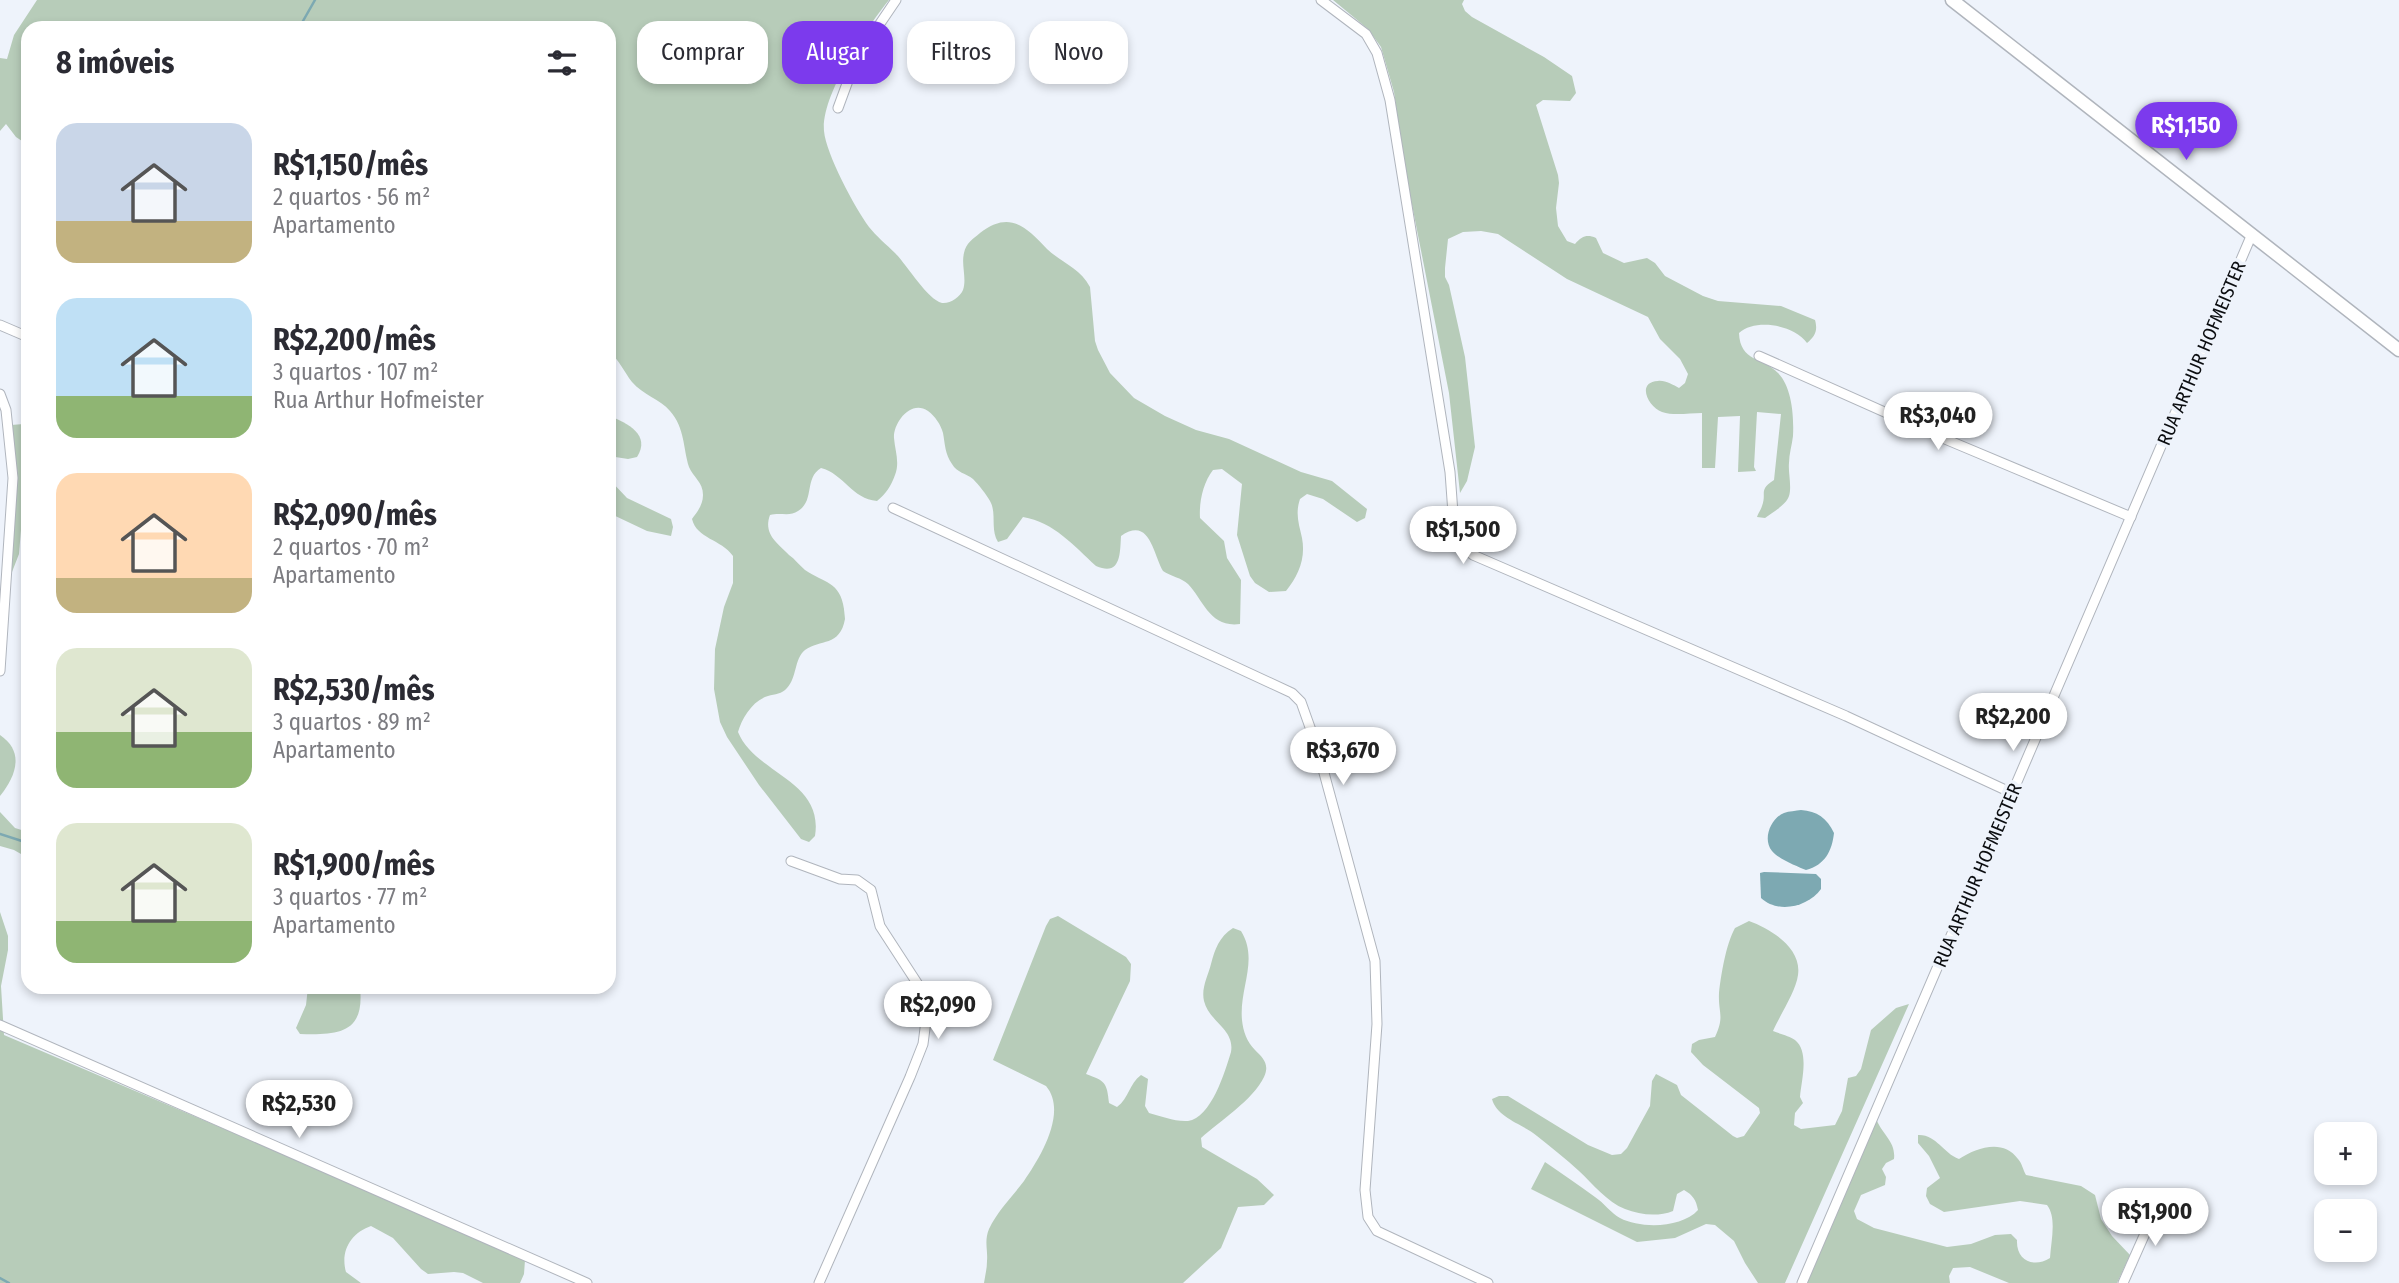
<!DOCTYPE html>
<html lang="pt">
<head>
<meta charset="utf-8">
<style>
	:root { --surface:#fff; --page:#f7f7f7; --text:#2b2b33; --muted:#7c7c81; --accent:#7c3aed }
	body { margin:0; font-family:"Fira Sans Condensed",sans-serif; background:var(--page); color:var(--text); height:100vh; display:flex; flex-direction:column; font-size:26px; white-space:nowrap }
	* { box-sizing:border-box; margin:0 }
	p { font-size:23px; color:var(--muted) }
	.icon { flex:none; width:38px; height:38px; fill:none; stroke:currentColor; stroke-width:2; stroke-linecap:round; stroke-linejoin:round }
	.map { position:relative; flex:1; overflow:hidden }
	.panel { position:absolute; left:21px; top:21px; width:595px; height:973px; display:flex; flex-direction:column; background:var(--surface); border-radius:21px; box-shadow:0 4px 10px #0003 }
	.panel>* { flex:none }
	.guide { position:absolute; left:637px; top:21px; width:665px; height:63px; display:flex; gap:14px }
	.fabs { position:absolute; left:2314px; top:1122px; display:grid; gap:14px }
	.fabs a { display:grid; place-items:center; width:63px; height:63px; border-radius:14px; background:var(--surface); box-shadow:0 4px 10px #0003; font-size:35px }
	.price { position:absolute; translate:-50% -60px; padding:0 16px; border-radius:24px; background:#fff; color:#222; font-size:23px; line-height:46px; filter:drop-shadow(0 2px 4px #0008) }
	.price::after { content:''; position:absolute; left:50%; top:42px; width:21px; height:16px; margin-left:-10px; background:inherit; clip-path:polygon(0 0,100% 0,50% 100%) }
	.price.active { background:var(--accent); color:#fff }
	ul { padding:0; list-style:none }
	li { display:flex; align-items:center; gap:21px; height:175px; padding:0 35px }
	li span { display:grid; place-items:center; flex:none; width:196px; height:140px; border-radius:21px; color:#555 }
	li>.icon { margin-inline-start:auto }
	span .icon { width:84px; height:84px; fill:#fffc; stroke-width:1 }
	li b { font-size:30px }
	h2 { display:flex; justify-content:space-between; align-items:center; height:84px; padding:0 35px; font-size:30px }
	.tag { padding:0 24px; border-radius:21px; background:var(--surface); box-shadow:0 4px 10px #0003; font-size:24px; line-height:63px }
	.tag.active { background:var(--accent); color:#fff }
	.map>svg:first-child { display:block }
	.green { fill:#b7ccb9 }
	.water { fill:#7da9b2 }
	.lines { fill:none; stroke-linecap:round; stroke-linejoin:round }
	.stream { stroke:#7da9b2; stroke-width:2.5 }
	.minor-casing { stroke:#b0b5bd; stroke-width:11 }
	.secondary-casing { stroke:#b0b5bd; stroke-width:15 }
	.minor { stroke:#fff; stroke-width:9 }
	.secondary { stroke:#fff; stroke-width:12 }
	.labels { text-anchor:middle; stroke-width:7; stroke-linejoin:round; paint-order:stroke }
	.street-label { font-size:19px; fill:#0b0d10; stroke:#eef3fb }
</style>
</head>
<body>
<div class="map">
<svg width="2399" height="1283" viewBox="0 0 2399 1283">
	<rect width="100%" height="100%" fill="#eef3fb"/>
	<g class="green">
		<path d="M37 0H889C867 27 821 95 824 131 826 154 855 208 869 227 876 236 887 245 895 253 907 265 927 299 942 303 950 304 960 297 963 290 967 278 961 265 964 253 966 243 973 239 980 233 1010 210 1026 227 1047 249 1062 263 1080 268 1090 287L1095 341 1098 350 1110 373 1134 398 1165 416 1196 430 1229 439 1301 472 1332 481 1367 509 1365 518 1357 522 1323 499 1307 494 1300 499C1295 514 1299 524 1302 538 1306 559 1298 576 1286 591L1269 592 1255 583 1250 576 1237 535 1242 484 1222 469 1213 470C1203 483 1199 502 1200 518L1224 541 1227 558 1241 580 1240 624C1210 628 1204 601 1188 584 1182 578 1170 576 1163 571 1153 554 1150 516 1121 536 1120 553 1121 577 1096 566 1074 546 1054 522 1023 517L1007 539 998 542C990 529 997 513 990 501 986 494 979 485 973 479 966 473 957 473 952 464 945 454 945 444 943 433 941 425 935 416 928 411 910 399 893 424 894 438 895 451 900 462 895 475 891 486 886 494 877 501 852 499 844 474 821 468 804 478 815 501 798 511 790 517 780 512 770 515 763 534 777 543 789 555 795 559 799 565 805 570 824 583 840 581 844 609 844 610 845 617 845 619 840 647 820 639 805 650 794 659 797 678 787 688 782 694 775 694 768 696 753 700 742 718 738 732 755 774 824 780 815 836L809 842 801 839 759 785 727 737 720 722 714 689 715 649 724 607 733 583V556C721 539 697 539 692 519 697 512 703 505 703 495 703 482 693 477 689 467 683 448 685 428 670 411 660 399 643 395 632 382 624 372 619 359 609 352V28H28V145L16 137 6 124 0 131V58L7 59 14 35Z"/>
		<path d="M1333 0H1464L1462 4 1465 11 1472 17 1544 57 1572 76 1576 93 1570 101 1543 100 1536 105 1558 175 1559 183 1556 208 1558 226 1567 241 1575 244C1582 236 1587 234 1596 238L1603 253 1624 263 1647 258 1655 263 1665 276 1703 296 1718 301 1781 306 1815 320C1818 331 1815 336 1807 343 1794 325 1756 318 1739 333 1740 362 1763 357 1778 373 1792 387 1794 417 1793 436 1792 445 1789 454 1789 463 1788 473 1792 486 1789 496 1786 505 1773 512 1765 518L1757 517C1758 513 1761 510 1762 506 1767 493 1758 490 1774 480L1781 414 1757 412 1754 467 1756 471 1738 472 1740 416 1718 417 1715 468H1702V413C1689 413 1674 416 1662 412 1648 407 1636 382 1658 381 1665 380 1673 385 1679 388L1685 383 1688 374 1680 359 1660 339 1648 317 1567 279 1498 234 1481 231 1463 232 1448 239 1445 268V277L1449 285 1465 357 1475 447 1467 481 1460 493 1449 393 1405 169 1394 92 1381 47 1368 29Z"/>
		<path d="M609 416C628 423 651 435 637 457L628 459 609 456Z"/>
		<path d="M24 424 28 426V472L25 482 19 554 12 572H9L18 476 11 425Z"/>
		<path d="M609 479 627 498 671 519 673 527 671 536 647 531 609 513Z"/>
		<path d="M0 735C25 752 16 776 0 796Z"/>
		<path d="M0 812 15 828 28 832V858L14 850 0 846Z"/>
		<path d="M0 912 8 936V950L1 986 4 1035 339 1178 525 1260 524 1274 520 1283H483L463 1273 454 1272 428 1274 421 1269 393 1238 371 1226C351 1233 340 1251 346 1272L361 1283H0Z"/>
		<path d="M1058 916 1126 957 1131 964 1130 981 1086 1074C1105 1081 1107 1082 1109 1103L1117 1107C1129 1098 1129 1084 1141 1075L1148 1079 1145 1106 1149 1113C1161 1116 1175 1122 1188 1121 1211 1118 1225 1072 1231 1052 1235 1029 1209 1022 1204 1001 1201 988 1208 976 1211 964 1215 949 1219 937 1233 928L1241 931C1259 960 1239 988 1242 1020 1243 1031 1247 1042 1255 1050 1263 1058 1270 1064 1264 1077 1253 1100 1220 1121 1201 1138L1202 1147 1257 1179 1274 1195 1264 1205 1238 1207 1221 1248 1183 1283H984C985 1276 987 1269 987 1261 988 1250 984 1241 989 1229 998 1210 1012 1197 1024 1181 1040 1158 1068 1112 1046 1086L993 1060 1046 926 1050 919Z"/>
		<path d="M1749 921C1771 929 1802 948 1798 975 1796 991 1780 1015 1773 1031 1780 1034 1790 1036 1795 1040 1810 1052 1801 1082 1800 1097L1803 1103 1795 1113 1794 1125 1801 1129 1835 1125 1842 1111 1848 1078 1856 1076 1861 1069 1871 1030 1896 1008 1909 1004 1785 1283H1758L1745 1263 1734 1241 1715 1225 1706 1224 1675 1238 1637 1242 1531 1189 1545 1162C1562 1174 1579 1185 1595 1197 1604 1203 1611 1213 1620 1218 1641 1229 1682 1228 1698 1210 1696 1200 1693 1195 1684 1190L1677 1194 1673 1211C1658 1217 1640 1215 1625 1209 1607 1202 1593 1184 1579 1171 1566 1159 1551 1147 1537 1136 1523 1124 1497 1118 1492 1099L1499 1096H1508L1588 1145 1612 1155 1621 1154 1627 1148 1650 1106 1652 1081 1656 1074 1677 1085 1681 1095 1733 1136 1737 1138 1744 1136 1760 1113 1759 1108 1703 1065 1691 1052 1692 1044 1699 1040 1715 1037C1725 1016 1718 1013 1719 993 1721 975 1726 944 1735 928Z"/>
		<path d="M308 987H360C365 1034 338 1035 300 1034L296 1028 306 1005Z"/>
		<path d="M1874 1121H1877C1883 1135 1896 1142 1894 1159L1886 1163 1882 1169 1886 1177 1885 1185 1861 1195 1854 1211 1857 1219 1874 1228 1947 1247 1971 1244 1995 1235 2011 1234 2017 1240C2016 1261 2034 1268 2050 1258 2051 1241 2057 1218 2047 1205L2020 1201 1944 1212 1930 1204 1926 1196 1927 1188 1940 1178 1929 1156 1918 1143V1135C1936 1134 1943 1153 1959 1159 1976 1148 2003 1138 2018 1159 2022 1163 2023 1170 2026 1175L2081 1186 2095 1195 2101 1219 2112 1236 2130 1255 2117 1283H2009L1970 1267 1953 1268 1949 1276 1950 1283H1806Z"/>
	</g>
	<g class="water">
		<path d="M1801 810C1817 811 1827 818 1834 833 1832 851 1825 865 1806 870 1798 867 1777 858 1772 851 1762 839 1771 818 1784 813 1789 811 1796 811 1801 810Z"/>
		<path d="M1764 872 1816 874 1821 879V889C1808 907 1778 914 1761 898L1760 873Z"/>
	</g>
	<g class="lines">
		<g class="stream">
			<path d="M299 28 315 0"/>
			<path d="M0 834 28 843"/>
			<path d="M0 1278 9 1283"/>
		</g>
		<defs>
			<g id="minor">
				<path d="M1321 0 1366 34 1377 53 1390 100 1450 472 1455 541 1473 555 1846 716 2012 793"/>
				<path d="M838 108 856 59 896 0"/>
				<path d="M0 325 28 337"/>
				<path d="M1759 356 1945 439 2131 517"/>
				<path d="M0 394 6 410 13 478 0 671"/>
				<path d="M893 508 1292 693 1301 702 1317 747 1375 961 1377 1024 1365 1190 1368 1217 1377 1231 1488 1283"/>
				<path d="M791 861 840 879 857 880 871 890 880 926 919 986 927 1013 923 1044 910 1077 819 1283"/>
				<path d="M0 1025 587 1283"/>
				<path d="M1802 1283 2252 234"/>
				<path d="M2123 1283 2159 1202"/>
			</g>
			<path id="secondary" d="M1952 0 2399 350"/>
		</defs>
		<use href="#minor" class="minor-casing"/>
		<use href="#secondary" class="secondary-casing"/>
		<use href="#minor" class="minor"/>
		<use href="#secondary" class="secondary"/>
	</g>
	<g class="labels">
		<g class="street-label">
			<text transform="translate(2201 353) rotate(-67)" y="7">RUA ARTHUR HOFMEISTER</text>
			<text transform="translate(1977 875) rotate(-67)" y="7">RUA ARTHUR HOFMEISTER</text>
		</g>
	</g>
</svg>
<div class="fabs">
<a>+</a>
<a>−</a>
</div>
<b class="price active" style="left:2186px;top:162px">R$1,150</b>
<b class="price" style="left:1938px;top:452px">R$3,040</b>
<b class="price" style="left:1463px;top:566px">R$1,500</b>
<b class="price" style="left:2013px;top:753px">R$2,200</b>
<b class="price" style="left:1343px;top:787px">R$3,670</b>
<b class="price" style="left:938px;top:1041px">R$2,090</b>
<b class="price" style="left:299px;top:1140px">R$2,530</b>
<b class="price" style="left:2155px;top:1248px">R$1,900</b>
<div class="guide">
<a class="tag">Comprar</a>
<a class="tag active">Alugar</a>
<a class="tag">Filtros</a>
<a class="tag">Novo</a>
</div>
<section class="panel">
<h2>8 imóveis<svg class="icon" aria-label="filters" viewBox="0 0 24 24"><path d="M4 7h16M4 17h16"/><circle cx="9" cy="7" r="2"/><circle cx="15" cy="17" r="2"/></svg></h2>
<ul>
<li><span style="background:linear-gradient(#c9d6e8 70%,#c2b280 0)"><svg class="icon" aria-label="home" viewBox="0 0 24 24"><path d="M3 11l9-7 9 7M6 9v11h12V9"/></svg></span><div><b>R$1,150/mês</b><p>2 quartos · 56 m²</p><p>Apartamento</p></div></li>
<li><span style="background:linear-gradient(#bfe0f5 70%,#8fb573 0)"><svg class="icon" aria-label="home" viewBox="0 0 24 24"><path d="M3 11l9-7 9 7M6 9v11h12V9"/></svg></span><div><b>R$2,200/mês</b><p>3 quartos · 107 m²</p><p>Rua Arthur Hofmeister</p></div></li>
<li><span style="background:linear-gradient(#ffd9b3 75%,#c2b280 0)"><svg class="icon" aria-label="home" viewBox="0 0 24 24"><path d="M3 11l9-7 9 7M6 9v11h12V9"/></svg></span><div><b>R$2,090/mês</b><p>2 quartos · 70 m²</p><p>Apartamento</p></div></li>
<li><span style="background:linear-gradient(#dfe7d0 60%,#8fb573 0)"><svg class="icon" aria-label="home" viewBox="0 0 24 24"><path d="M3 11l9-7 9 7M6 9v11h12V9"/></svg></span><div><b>R$2,530/mês</b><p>3 quartos · 89 m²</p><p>Apartamento</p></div></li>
<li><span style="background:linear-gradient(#dfe7d0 70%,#8fb573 0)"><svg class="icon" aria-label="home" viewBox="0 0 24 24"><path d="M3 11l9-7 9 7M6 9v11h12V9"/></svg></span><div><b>R$1,900/mês</b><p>3 quartos · 77 m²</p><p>Apartamento</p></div></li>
</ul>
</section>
</div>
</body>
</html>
